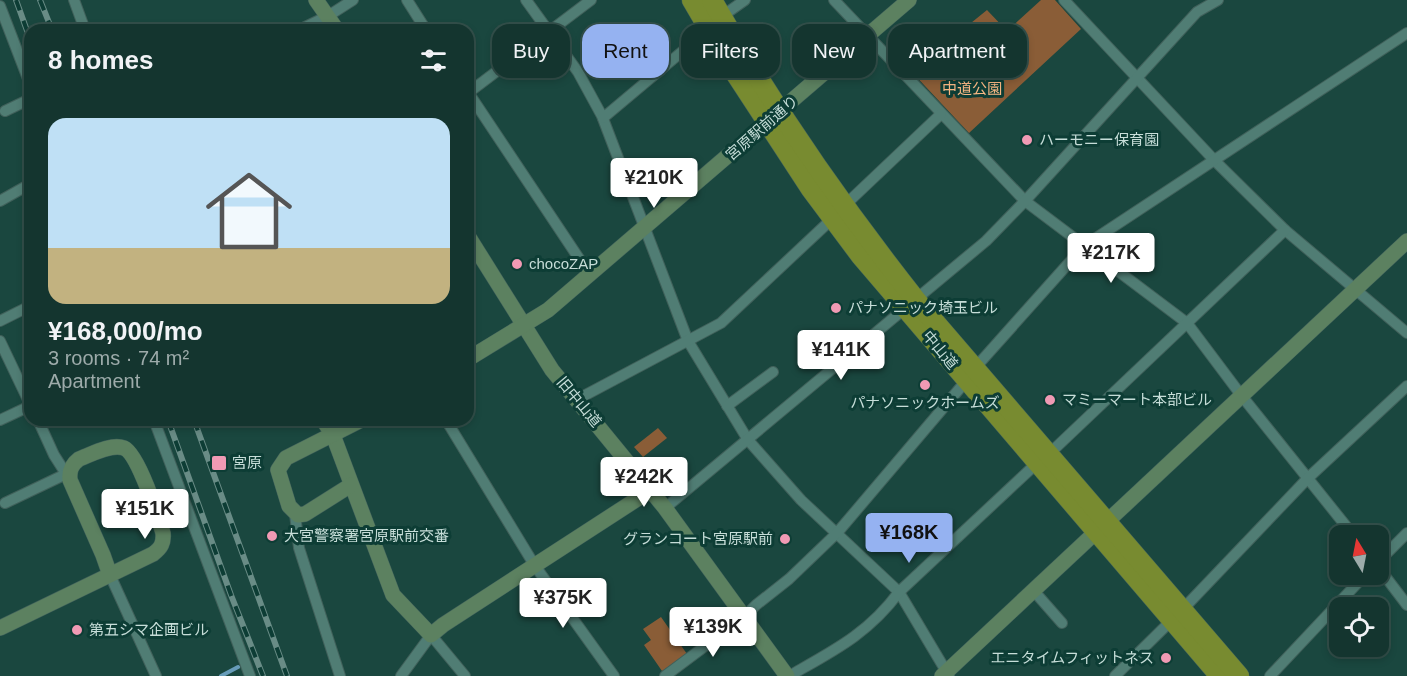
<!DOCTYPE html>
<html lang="en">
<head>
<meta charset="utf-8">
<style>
	:root { --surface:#14352f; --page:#21403b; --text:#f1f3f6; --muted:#9dabaa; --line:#33504b; --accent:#95b2f1 }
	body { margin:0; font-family:Arial,"Noto Sans JP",sans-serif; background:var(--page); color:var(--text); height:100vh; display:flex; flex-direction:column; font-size:22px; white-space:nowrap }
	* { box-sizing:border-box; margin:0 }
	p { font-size:20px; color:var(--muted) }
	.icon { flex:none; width:33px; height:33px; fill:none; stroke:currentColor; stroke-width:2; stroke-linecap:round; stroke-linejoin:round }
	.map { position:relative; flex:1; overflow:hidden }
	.drawer { position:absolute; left:24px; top:24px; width:450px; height:402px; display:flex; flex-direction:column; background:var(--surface); border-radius:18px; box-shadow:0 3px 9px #0003,0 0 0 2px var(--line) }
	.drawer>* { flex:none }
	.top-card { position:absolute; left:492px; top:24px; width:570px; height:54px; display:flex; gap:12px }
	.needle { width:39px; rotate:350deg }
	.fabs { position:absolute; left:1329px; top:525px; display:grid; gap:12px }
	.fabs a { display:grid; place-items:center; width:60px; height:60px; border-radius:12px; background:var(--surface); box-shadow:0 3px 9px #0003,0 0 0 2px var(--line); font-size:30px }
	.price { position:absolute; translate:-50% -51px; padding:0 14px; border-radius:6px; background:#fff; color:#222; font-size:20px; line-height:39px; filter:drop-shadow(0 2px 3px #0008) }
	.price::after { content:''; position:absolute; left:50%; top:36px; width:18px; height:14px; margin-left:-9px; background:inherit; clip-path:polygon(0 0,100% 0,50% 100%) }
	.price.selected { background:var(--accent); color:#111 }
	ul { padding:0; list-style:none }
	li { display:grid; align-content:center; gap:12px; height:318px; padding:0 24px }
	li span { display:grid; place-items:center; height:186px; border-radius:18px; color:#555 }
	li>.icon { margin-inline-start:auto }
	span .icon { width:108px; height:108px; fill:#fffc; stroke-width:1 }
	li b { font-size:26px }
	h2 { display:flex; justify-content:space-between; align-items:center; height:72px; padding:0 24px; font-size:26px }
	.pill { padding:0 21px; border-radius:18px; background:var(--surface); box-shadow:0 3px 9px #0003,0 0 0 2px var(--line); font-size:21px; line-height:54px }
	.pill.selected { background:var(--accent); color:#111 }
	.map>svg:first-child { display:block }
	.green { fill:#8a5d37 }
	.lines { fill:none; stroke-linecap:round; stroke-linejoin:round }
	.stream { stroke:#679cb9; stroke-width:4 }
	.street-casing { stroke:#41615b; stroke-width:12 }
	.secondary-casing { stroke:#41615b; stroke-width:16 }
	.highway-casing { stroke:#41615b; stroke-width:21 }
	.street { stroke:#507d74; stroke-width:10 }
	.secondary { stroke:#5c8160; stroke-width:15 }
	.highway { stroke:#788b30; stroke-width:20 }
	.rail-casing { stroke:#698c86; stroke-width:6 }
	.rail { stroke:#0d3d35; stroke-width:4; stroke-dasharray:11; stroke-linecap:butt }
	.poi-dot { fill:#f09ab4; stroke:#0d3d35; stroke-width:2 }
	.labels { text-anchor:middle; stroke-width:6; stroke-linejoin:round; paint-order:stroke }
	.park-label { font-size:15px; fill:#f8b884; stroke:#0d3d35 }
	.street-label { font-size:15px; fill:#c6ddd8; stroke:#0d3d35 }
	.poi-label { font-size:15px; fill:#c6ddd8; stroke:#0d3d35; text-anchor:start }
</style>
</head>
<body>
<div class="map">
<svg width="1407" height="676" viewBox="0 0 1407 676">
	<rect width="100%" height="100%" fill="#1a473f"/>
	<g class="green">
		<path d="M1041 0H1055L1081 29 969 133 910 70 936 48 953 67 979 45 966 27 987 10 1007 31Z"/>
		<path d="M658 428 667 438 643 457 634 447Z"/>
		<path d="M661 617 687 654 662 671 644 645 651 640 643 629Z"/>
	</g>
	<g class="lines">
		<path class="stream" d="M221 676 238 667"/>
		<defs>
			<g id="street">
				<path d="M74 0 85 30"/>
				<path d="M407 0 426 30"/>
				<path d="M526 0 578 72 602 116 688 341 748 440 801 500 899 592 949 676"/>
				<path d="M834 0 1025 201 1187 323 1241 395 1354 536"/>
				<path d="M1064 0 1215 161 1285 230 1407 333"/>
				<path d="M0 6 30 84"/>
				<path d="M721 17 745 0"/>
				<path d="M299 30 328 16 353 0"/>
				<path d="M468 92 590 275"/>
				<path d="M468 93 591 0"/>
				<path d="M5 111 30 99"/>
				<path d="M603 118 709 29"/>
				<path d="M0 201 30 184"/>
				<path d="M844 206 941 114"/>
				<path d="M0 321 30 306"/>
				<path d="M0 341 30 404"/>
				<path d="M975 368 1084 246 1407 33"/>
				<path d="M576 400 721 323 833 218"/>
				<path d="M727 406 773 372"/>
				<path d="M0 420 30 406"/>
				<path d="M38 420 54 455 70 480"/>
				<path d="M154 420 250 676"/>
				<path d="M446 420 535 566 614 676"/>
				<path d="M1049 454 1285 230"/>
				<path d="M5 503 66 474"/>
				<path d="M665 508 986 241 1025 201 1197 12 1218 0"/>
				<path d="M295 514 299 548 340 676"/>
				<path d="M1378 562 1407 533"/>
				<path d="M1378 567 1407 605"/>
				<path d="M110 575 156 676"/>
				<path d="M1033 590 1062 623"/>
				<path d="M401 676 431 635 465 676"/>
				<path d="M665 676 744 617 756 605 789 579 837 533 966 381"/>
				<path d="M789 676C833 651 868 634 899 592L1037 463"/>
				<path d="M1115 676 1183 609 1308 478 1407 386"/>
				<path d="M1270 676 1366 574"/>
			</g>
			<g id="secondary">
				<path d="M316 0 337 30"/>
				<path d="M468 236 552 370 665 508 787 676"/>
				<path d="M468 359 548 310 909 0"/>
				<path d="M323 420 333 435 393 595 431 635 443 625 651 490"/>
				<path d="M351 485 305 514 298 515 289 506 278 470 286 458 361 420"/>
				<path d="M0 628 153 554C161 548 164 543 163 533 158 516 138 454 124 448 111 443 90 455 79 459 71 465 69 471 70 480L103 555 110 575"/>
				<path d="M942 676 1407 241"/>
			</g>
			<g id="highway">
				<path d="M692 0 730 65 811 189 861 256 1220 676"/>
				<path d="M712 0C772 106 840 204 915 299L1239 676"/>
			</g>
		</defs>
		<use href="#street" class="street-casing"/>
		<use href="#secondary" class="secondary-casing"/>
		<use href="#highway" class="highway-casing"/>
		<use href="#street" class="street"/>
		<use href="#secondary" class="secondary"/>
		<use href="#highway" class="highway"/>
		<defs>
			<g id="rail">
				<path d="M16 0 30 39"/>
				<path d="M40 0 52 30"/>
				<path d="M168 420 231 595 263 676"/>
				<path d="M194 420 287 676"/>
			</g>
		</defs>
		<use href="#rail" class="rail-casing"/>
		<use href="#rail" class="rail"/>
	</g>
	<g class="poi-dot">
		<circle cx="1027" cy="140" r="6"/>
		<circle cx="517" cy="264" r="6"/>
		<circle cx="836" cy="308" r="6"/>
		<circle cx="925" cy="385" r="6"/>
		<circle cx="1050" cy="400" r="6"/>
		<rect x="211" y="455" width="16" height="16" rx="3"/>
		<circle cx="272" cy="536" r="6"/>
		<circle cx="785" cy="539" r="6"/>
		<circle cx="77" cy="630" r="6"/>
		<circle cx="1166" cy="658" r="6"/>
	</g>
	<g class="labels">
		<g class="park-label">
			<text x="972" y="94">中道公園</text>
		</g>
		<g class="street-label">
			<text transform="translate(762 128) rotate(-41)" y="5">宮原駅前通り</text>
			<text transform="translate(940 350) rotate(50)" y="5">中山道</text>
			<text transform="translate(579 402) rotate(50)" y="5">旧中山道</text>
		</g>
		<g class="poi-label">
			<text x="1039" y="145">ハーモニー保育園</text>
			<text x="529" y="269">chocoZAP</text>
			<text x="848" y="313">パナソニック埼玉ビル</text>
			<text x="1062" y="405">マミーマート本部ビル</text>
			<text x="925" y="408" text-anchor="middle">パナソニックホームズ</text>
			<text x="232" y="468">宮原</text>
			<text x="284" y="541">大宮警察署宮原駅前交番</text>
			<text x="773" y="544" text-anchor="end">グランコート宮原駅前</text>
			<text x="89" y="635">第五シマ企画ビル</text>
			<text x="1154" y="663" text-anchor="end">エニタイムフィットネス</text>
		</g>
	</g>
</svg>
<div class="fabs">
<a><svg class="needle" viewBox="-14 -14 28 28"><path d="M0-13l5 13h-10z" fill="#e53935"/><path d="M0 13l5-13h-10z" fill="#9dabaa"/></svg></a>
<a><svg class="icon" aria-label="locate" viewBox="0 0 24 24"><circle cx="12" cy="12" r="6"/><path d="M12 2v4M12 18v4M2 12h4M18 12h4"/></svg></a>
</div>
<b class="price" style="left:654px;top:209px">¥210K</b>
<b class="price" style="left:1111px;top:284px">¥217K</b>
<b class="price" style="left:841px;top:381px">¥141K</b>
<b class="price" style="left:644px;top:508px">¥242K</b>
<b class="price" style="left:145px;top:540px">¥151K</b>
<b class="price selected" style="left:909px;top:564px">¥168K</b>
<b class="price" style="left:563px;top:629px">¥375K</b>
<b class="price" style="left:713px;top:658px">¥139K</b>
<div class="top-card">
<a class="pill">Buy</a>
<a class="pill selected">Rent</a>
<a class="pill">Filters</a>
<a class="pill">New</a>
<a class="pill">Apartment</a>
</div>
<section class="drawer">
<h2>8 homes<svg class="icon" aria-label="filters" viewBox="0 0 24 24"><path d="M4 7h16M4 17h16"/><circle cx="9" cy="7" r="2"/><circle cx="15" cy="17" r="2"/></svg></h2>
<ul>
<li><span style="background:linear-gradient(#bfe0f5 70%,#c2b280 0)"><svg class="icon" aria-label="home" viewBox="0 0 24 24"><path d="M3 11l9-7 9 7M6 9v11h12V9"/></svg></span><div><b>¥168,000/mo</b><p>3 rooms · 74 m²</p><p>Apartment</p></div></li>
</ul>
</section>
</div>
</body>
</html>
